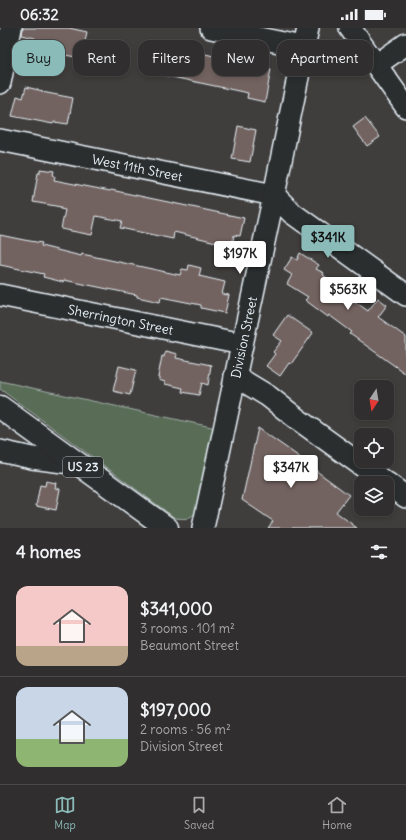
<!DOCTYPE html>
<html lang="en">
<head>
<meta charset="utf-8">
<style>
	:root { --surface:#302e2e; --page:#3c3a3a; --text:#f1f3f6; --muted:#a8a8aa; --line:#4b4a4a; --accent:#8bbbb9 }
	body { margin:0; font-family:Delius,sans-serif; background:var(--page); color:var(--text); height:100vh; display:flex; flex-direction:column; font-size:15px; white-space:nowrap }
	* { box-sizing:border-box; margin:0 }
	p { font-size:13px; color:var(--muted) }
	.icon { flex:none; width:22px; height:22px; fill:none; stroke:currentColor; stroke-width:2; stroke-linecap:round; stroke-linejoin:round }
	.map { position:relative; height:500px; overflow:hidden }
	.panel { display:flex; flex-direction:column; background:var(--surface); flex:1 }
	.panel>* { flex:none }
	.top-card { position:absolute; left:12px; top:12px; width:382px; height:36px; display:flex; gap:8px }
	.needle { width:26px; rotate:192deg }
	.fabs { position:absolute; left:354px; top:352px; display:grid; gap:8px }
	.fabs a { display:grid; place-items:center; width:40px; height:40px; border-radius:8px; background:var(--surface); box-shadow:0 2px 6px #0003,0 0 0 1px var(--line); font-size:20px }
	.price { position:absolute; translate:-50% -34px; padding:0 9px; border-radius:4px; background:#fff; color:#222; font-size:13px; line-height:26px; filter:drop-shadow(0 1px 2px #0008) }
	.price::after { content:''; position:absolute; left:50%; top:24px; width:12px; height:9px; margin-left:-6px; background:inherit; clip-path:polygon(0 0,100% 0,50% 100%) }
	.price.current { background:var(--accent); color:#111 }
	ul { padding:0; list-style:none }
	li { display:flex; align-items:center; gap:12px; height:100px; padding:0 16px }
	li+li { border-top:1px solid var(--line) }
	li span { display:grid; place-items:center; flex:none; width:112px; height:80px; border-radius:12px; color:#555 }
	li>.icon { margin-inline-start:auto }
	span .icon { width:48px; height:48px; fill:#fffc; stroke-width:1 }
	li b { font-size:17px }
	h2 { display:flex; justify-content:space-between; align-items:center; height:48px; padding:0 16px; font-size:17px }
	.tag { padding:0 14px; border-radius:12px; background:var(--surface); box-shadow:0 2px 6px #0003,0 0 0 1px var(--line); font-size:14px; line-height:36px }
	.tag.current { background:var(--accent); color:#111 }
	.status { display:flex; justify-content:space-between; align-items:center; height:28px; padding:0 20px; background:var(--surface); direction:ltr }
	.status svg { height:11px; fill:currentColor }
	.tabs { display:flex; justify-content:space-around; align-items:center; height:56px; border-top:1px solid var(--line); background:var(--surface); font-size:11px; color:var(--muted) }
	.tabs a { display:grid; justify-items:center; gap:2px }
	.tabs .current { color:var(--accent) }
	.map>svg:first-child { display:block }
	.green { fill:#596c57; stroke:#a0aea8 }
	.building { fill:#736461; stroke:#e8f1f8 }
	.lines { fill:none; stroke-linecap:round; stroke-linejoin:round }
	.minor-casing { stroke:#e8f1f8; stroke-width:24 }
	.major-casing { stroke:#e8f1f8; stroke-width:25 }
	.minor { stroke:#2a2d2e; stroke-width:21 }
	.major { stroke:#2a2d2e; stroke-width:22 }
	.labels { text-anchor:middle; stroke-width:3.5; stroke-linejoin:round; paint-order:stroke }
	.shield { fill:#2a2d2e; stroke:#afb6bb; stroke-width:1 }
	.shield-label { font-size:12px; font-weight:bold; fill:#e8f1f8 }
	.street-label { font-size:13px; fill:#e8f1f8; stroke:#2a2d2e }
</style>
</head>
<body>
<div class="status"><b>06:32</b><svg viewBox="0 0 49 12"><path d="M0 12V9h3v3zM5 12V6h3v6zM10 12V3h3v9zM15 12V0h3v12zM26 1h20v11H26zM47 4h2v5h-2z"/></svg></div>
<div class="map">
<svg width="406" height="500" viewBox="0 0 406 500">
	<rect width="100%" height="100%" fill="#403e3d"/>
	<filter id="ink" filterUnits="userSpaceOnUse"><feTurbulence type="fractalNoise" baseFrequency=".025" numOctaves="2"/><feDisplacementMap in="SourceGraphic" scale="8" xChannelSelector="R" yChannelSelector="G"/><feConvolveMatrix kernelMatrix="1 2 1 2 8 2 1 2 1" color-interpolation-filters="sRGB"/></filter>
	<g filter="url(#ink)">
		<path class="green" d="M0 353 216 400 198 482C189 492 187 491 175 490L0 361Z"/>
		<g class="building">
			<path d="M23 0H69L87 4 81 30 33 21 35 10 22 7Z"/>
			<path d="M158 20 188 26 189 22 222 30V29L238 32 237 35 271 41 265 74 247 70 248 65 153 45Z"/>
			<path d="M26 59 43 63 42 64 73 70 68 96 54 94 53 96 12 88 17 68 23 70Z"/>
			<path d="M365 90 380 109 367 118 353 99Z"/>
			<path d="M238 98 256 102 250 134 232 131Z"/>
			<path d="M40 141 54 143 53 147 55 148 54 152 110 163 111 162 244 190 240 208 234 207 232 218 216 214 174 204 173 211 120 200 122 193 96 188 92 207 61 201 65 182 60 181 61 179 33 174 38 145H40Z"/>
			<path d="M0 207 24 212 42 215 41 218 81 228 82 226 180 247 182 241 188 242 189 237 201 240 199 248 225 254 222 266 229 267 225 285 201 280V277L161 269 160 274 137 269V267L64 252 63 254 43 249 44 246 0 237Z"/>
			<path d="M300 225 319 237 316 241 324 245 323 247 352 268 350 270 368 283 378 270 387 277 378 289 406 309V346L350 306 352 304 329 287 328 289 305 272 308 269 287 256 292 247 284 242 292 229 297 232Z"/>
			<path d="M287 287 313 305 291 336 289 335 280 348 266 338 275 326 273 324 282 313 273 307Z"/>
			<path d="M165 323 177 326 176 330 211 337 208 357 202 355 199 367 182 364 183 360 165 356V354L159 352V349H158L162 328 164 329Z"/>
			<path d="M119 338 136 342 130 367 113 363Z"/>
			<path d="M258 400 308 435 307 436 349 467 336 484 357 500H268L273 493 242 472Z"/>
			<path d="M46 453 56 455 55 460 60 461 56 482 36 478 40 457 45 458Z"/>
		</g>
		<g class="lines">
			<defs>
				<g id="minor">
					<path d="M211 0 303 19"/>
					<path d="M350 0 406 79"/>
					<path d="M376 37 406 16"/>
					<path d="M0 55 11 0"/>
					<path id="s1" d="M0 112 274 167 292 185 406 267"/>
					<path id="s2" d="M0 267 242 316"/>
					<path d="M235 348 268 368 296 390 386 455"/>
					<path d="M0 423 32 430 79 436"/>
					<path d="M387 455 406 469"/>
					<path id="s3" d="M203 500 274 167 308 0"/>
				</g>
				<path id="major" d="M0 379 167 500"/>
			</defs>
			<use href="#minor" class="minor-casing"/>
			<use href="#major" class="major-casing"/>
			<use href="#minor" class="minor"/>
			<use href="#major" class="major"/>
		</g>
	</g>
	<g class="labels">
		<rect class="shield" x="63" y="429" width="40" height="20" rx="3"/>
		<g class="shield-label">
			<text x="83" y="443">US 23</text>
		</g>
		<g class="street-label">
			<text dy="5" stroke="none"><textPath href="#s1" startOffset="140">West 11th Street</textPath></text>
			<text dy="5" stroke="none"><textPath href="#s2" startOffset="123">Sherrington Street</textPath></text>
			<text dy="5" stroke="none"><textPath href="#s3" startOffset="195">Division Street</textPath></text>
		</g>
	</g>
</svg>
<div class="fabs">
<a><svg class="needle" viewBox="-14 -14 28 28"><path d="M0-13l5 13h-10z" fill="#e53935"/><path d="M0 13l5-13h-10z" fill="#a8a8aa"/></svg></a>
<a><svg class="icon" aria-label="locate" viewBox="0 0 24 24"><circle cx="12" cy="12" r="6"/><path d="M12 2v4M12 18v4M2 12h4M18 12h4"/></svg></a>
<a><svg class="icon" aria-label="layers" viewBox="0 0 24 24"><path d="M12 4l9 5-9 5-9-5zM3 14l9 5 9-5"/></svg></a>
</div>
<b class="price current" style="left:328px;top:231px">$341K</b>
<b class="price" style="left:240px;top:247px">$197K</b>
<b class="price" style="left:348px;top:283px">$563K</b>
<b class="price" style="left:291px;top:461px">$347K</b>
<div class="top-card">
<a class="tag current">Buy</a>
<a class="tag">Rent</a>
<a class="tag">Filters</a>
<a class="tag">New</a>
<a class="tag">Apartment</a>
</div>
</div>
<section class="panel">
<h2>4 homes<svg class="icon" aria-label="filters" viewBox="0 0 24 24"><path d="M4 7h16M4 17h16"/><circle cx="9" cy="7" r="2"/><circle cx="15" cy="17" r="2"/></svg></h2>
<ul>
<li><span style="background:linear-gradient(#f6c9c9 75%,#b9a48a 0)"><svg class="icon" aria-label="home" viewBox="0 0 24 24"><path d="M3 11l9-7 9 7M6 9v11h12V9"/></svg></span><div><b>$341,000</b><p>3 rooms · 101 m²</p><p>Beaumont Street</p></div></li>
<li><span style="background:linear-gradient(#c9d6e8 65%,#8fb573 0)"><svg class="icon" aria-label="home" viewBox="0 0 24 24"><path d="M3 11l9-7 9 7M6 9v11h12V9"/></svg></span><div><b>$197,000</b><p>2 rooms · 56 m²</p><p>Division Street</p></div></li>
</ul>
</section>
<nav class="tabs">
<a class="current"><svg class="icon" aria-label="map" viewBox="0 0 24 24"><path d="M3 6l6-2 6 2 6-2v14l-6 2-6-2-6 2zM9 4v14M15 6v14"/></svg>Map</a>
<a><svg class="icon" aria-label="saved" viewBox="0 0 24 24"><path d="M7 4h10v16l-5-4-5 4z"/></svg>Saved</a>
<a><svg class="icon" aria-label="home" viewBox="0 0 24 24"><path d="M3 11l9-7 9 7M6 9v11h12V9"/></svg>Home</a>
</nav>
</body>
</html>
